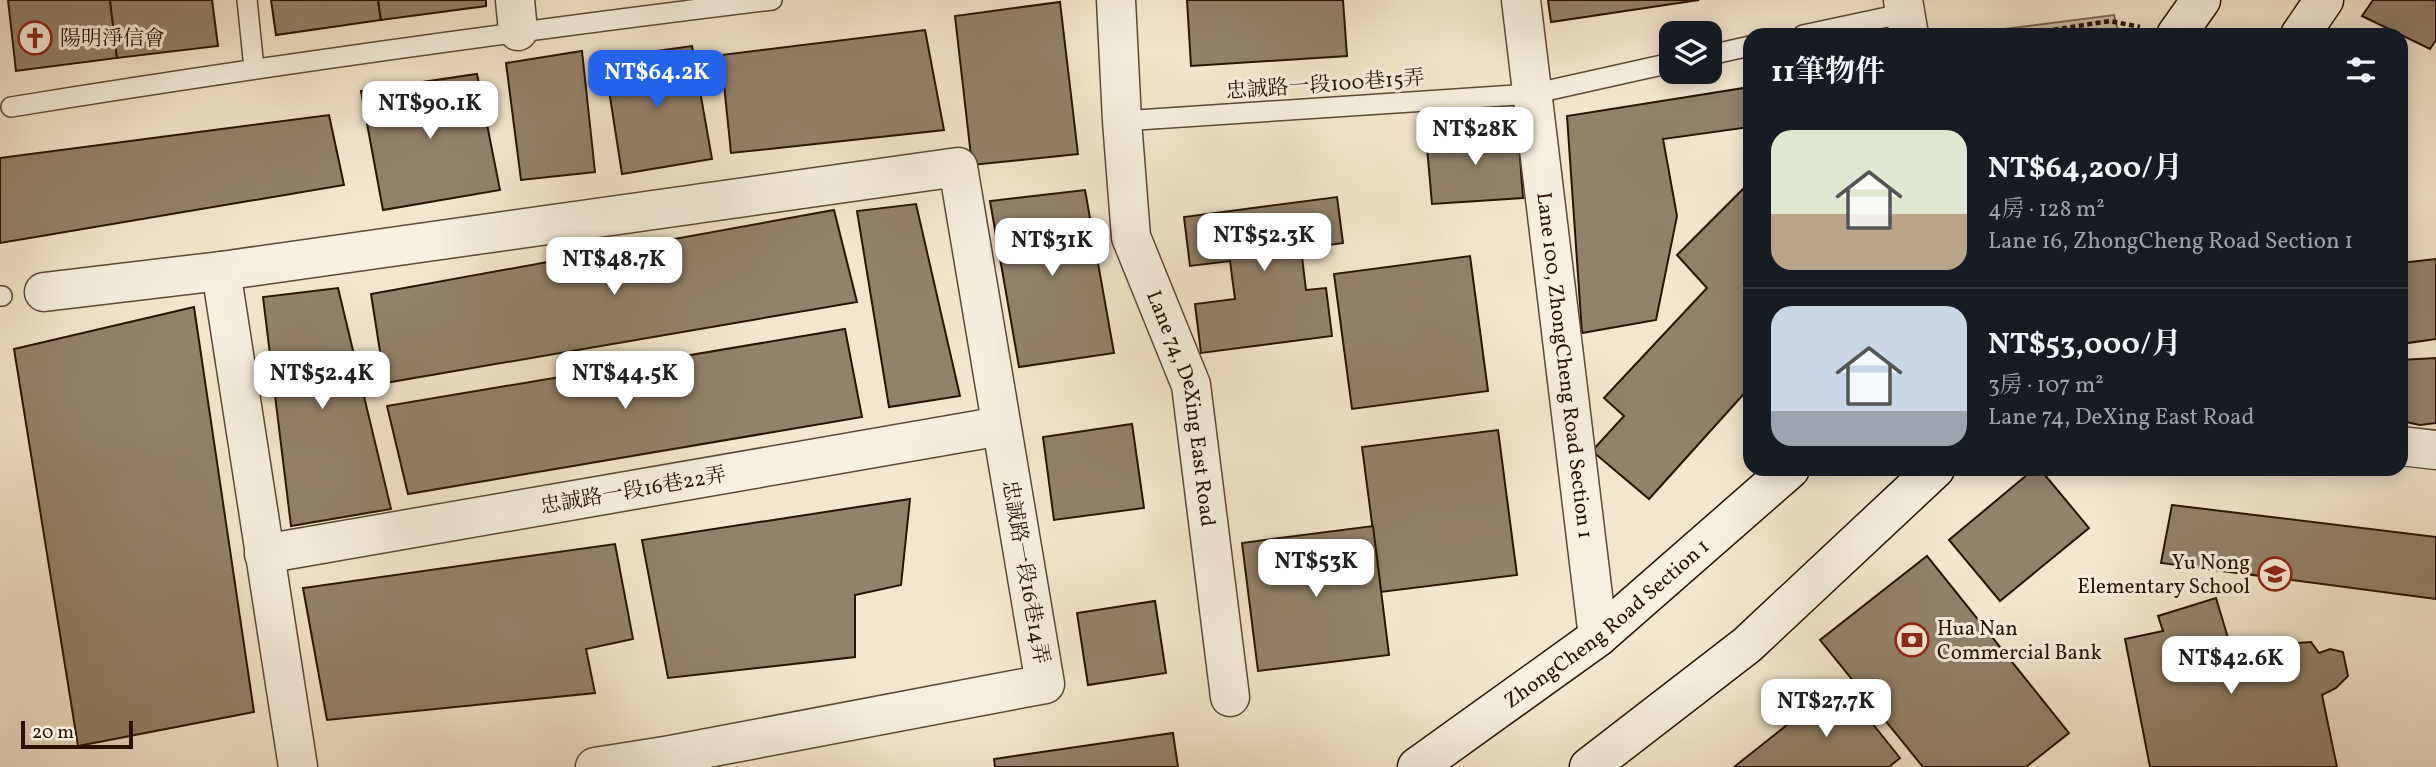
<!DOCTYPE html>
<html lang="zh-TW">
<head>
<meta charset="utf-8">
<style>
	:root { --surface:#171b24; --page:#242831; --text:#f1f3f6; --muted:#9ea1a6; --line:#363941; --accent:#2563eb }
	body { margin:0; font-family:Vollkorn,"Noto Serif TC",serif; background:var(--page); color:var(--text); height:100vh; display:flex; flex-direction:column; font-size:26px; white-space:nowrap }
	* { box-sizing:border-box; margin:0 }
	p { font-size:23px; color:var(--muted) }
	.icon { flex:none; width:38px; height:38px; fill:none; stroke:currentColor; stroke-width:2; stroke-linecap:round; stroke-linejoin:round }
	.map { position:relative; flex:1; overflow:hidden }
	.side { position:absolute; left:1743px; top:28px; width:665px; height:448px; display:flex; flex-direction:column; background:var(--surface); border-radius:21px; box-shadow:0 4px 18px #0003 }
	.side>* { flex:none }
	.controls { position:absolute; left:1659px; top:21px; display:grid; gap:14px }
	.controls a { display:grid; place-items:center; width:63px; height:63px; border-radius:14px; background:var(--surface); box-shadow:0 4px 18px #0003; font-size:35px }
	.scale { position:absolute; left:21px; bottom:18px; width:112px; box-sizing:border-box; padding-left:7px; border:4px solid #291300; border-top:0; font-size:19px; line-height:24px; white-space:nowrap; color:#291300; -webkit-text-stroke:5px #f8efdf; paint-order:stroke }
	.price { position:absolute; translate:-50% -60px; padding:0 16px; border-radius:14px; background:#fff; color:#222; font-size:23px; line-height:46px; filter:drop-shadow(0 2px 4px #0008) }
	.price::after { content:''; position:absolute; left:50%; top:42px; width:21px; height:16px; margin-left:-10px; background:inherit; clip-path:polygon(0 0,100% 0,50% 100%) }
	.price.active { background:var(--accent); color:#fff }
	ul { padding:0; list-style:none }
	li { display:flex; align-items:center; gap:21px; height:175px; padding:0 28px }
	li+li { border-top:2px solid var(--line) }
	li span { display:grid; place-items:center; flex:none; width:196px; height:140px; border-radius:21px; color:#555 }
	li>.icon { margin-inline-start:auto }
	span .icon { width:84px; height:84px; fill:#fffc; stroke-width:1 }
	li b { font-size:30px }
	h2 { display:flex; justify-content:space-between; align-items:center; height:84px; padding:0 28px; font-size:30px }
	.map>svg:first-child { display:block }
	.green { fill:#d1c2ab; stroke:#7d6a56; stroke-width:2 }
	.building { fill:#93816b; stroke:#291300; stroke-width:2 }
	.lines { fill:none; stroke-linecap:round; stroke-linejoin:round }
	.lane-casing { stroke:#5c4834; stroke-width:22 }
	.street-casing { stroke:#5c4834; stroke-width:41 }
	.secondary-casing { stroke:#291300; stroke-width:41 }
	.path { stroke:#291300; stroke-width:4.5; stroke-dasharray:5 3.5; stroke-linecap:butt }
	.lane { stroke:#f8efdf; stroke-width:19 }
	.street { stroke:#f8efdf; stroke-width:38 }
	.secondary { stroke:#f8efdf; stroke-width:38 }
	.labels { text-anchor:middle; stroke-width:6; stroke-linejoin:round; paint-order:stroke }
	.poi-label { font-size:21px; fill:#291300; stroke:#f8efdf; text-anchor:start }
	.street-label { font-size:21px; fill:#291300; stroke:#f8efdf }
</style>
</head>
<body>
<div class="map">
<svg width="2436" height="767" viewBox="0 0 2436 767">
	<rect width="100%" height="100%" fill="#f4e6ce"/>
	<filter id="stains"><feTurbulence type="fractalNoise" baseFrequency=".00286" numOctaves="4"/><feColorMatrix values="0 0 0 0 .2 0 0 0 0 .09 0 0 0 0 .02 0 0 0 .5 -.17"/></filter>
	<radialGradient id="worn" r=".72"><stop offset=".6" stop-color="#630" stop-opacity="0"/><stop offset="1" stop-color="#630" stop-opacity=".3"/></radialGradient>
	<path class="green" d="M2114 15 2119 35H1957Z"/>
	<g class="building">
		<path d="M8 0H110L117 58 16 71Z"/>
		<path d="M110 0H212L218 46 117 58Z"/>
		<path d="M271 0H378L381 20 276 35Z"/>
		<path d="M378 0H486V6L381 20Z"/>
		<path d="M1187 0H1343L1347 56 1191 66Z"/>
		<path d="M1548 0H1699L1551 22Z"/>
		<path d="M2373 0H2436V40L2430 49 2362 16Z"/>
		<path d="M1060 2 1078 154 972 165 955 16Z"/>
		<path d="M925 30 944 130 731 153 721 55Z"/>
		<path d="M692 46 712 159 622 174 604 58Z"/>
		<path d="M582 51 595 172 521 180 506 63Z"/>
		<path d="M477 74 500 190 383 210 361 91Z"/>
		<path d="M1750 87V127L1663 139 1677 216 1656 320 1582 333 1567 116Z"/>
		<path d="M329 115 344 185 0 243V158Z"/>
		<path d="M1518 130 1523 198 1432 204 1426 136Z"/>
		<path d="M1750 182V387L1649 499 1592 451 1624 416 1604 398 1707 288 1677 255Z"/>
		<path d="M1085 190 1114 353 1019 367 990 201Z"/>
		<path d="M1337 197 1343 243 1301 249 1306 290 1326 288 1332 336 1201 353 1195 304 1235 299 1230 261 1190 266 1184 217Z"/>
		<path d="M916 204 960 396 889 407 857 211Z"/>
		<path d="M834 210 857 302 385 383 371 294Z"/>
		<path d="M1470 256 1488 391 1352 409 1334 274Z"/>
		<path d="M2436 259V339L2401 344V263Z"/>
		<path d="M338 288 391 509 291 526 263 297Z"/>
		<path d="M194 307 254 712 78 746 14 349Z"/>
		<path d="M845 329 862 417 408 494 387 406Z"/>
		<path d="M2436 358V423L2420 425 2401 421V360Z"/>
		<path d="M1132 424 1144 508 1054 520 1043 437Z"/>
		<path d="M1498 430 1517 575 1381 592 1362 447Z"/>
		<path d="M2034 469H2040L2089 528 2000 601 1949 540Z"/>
		<path d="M910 499 901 585 855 595V657L668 678 642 540Z"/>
		<path d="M2172 505 2436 537V599L2161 563Z"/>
		<path d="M1373 526 1389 655 1258 671 1242 543Z"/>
		<path d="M615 544 633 639 586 649 595 693 327 720 303 588Z"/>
		<path d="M1927 556 2069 733 2026 767H1923L1820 640Z"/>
		<path d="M2216 598 2231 648 2311 642 2319 653 2330 649 2343 652 2348 676 2336 688 2322 695 2337 767H2150L2125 639 2163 631 2158 616Z"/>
		<path d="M1155 601 1166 673 1088 685 1077 613Z"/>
		<path d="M1840 683 1900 758 1889 767H1734Z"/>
		<path d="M1173 733 1178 767H995L994 759Z"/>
	</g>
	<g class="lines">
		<defs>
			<g id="lane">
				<path d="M247 0 254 68"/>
				<path d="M1803 35 1906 13"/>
				<path d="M1710 55 1750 46"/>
				<path d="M11 107C264 66 518 31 772 0"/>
				<path d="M1122 121 1532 94 1671 63"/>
				<path d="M0 296H2"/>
			</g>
			<g id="street">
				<path d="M515 0 518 31"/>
				<path id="s1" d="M1116 0 1122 121 1131 237 1191 385 1230 697"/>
				<path id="s2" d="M1521 0 1598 637"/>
				<path d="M1903 0 1909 35"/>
				<path d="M221 271 298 767"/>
				<path d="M44 292 221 271 958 167 1045 684 671 755 595 767"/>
				<path d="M2401 446 2436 450"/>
				<path d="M264 554 1001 426"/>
			</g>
			<g id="secondary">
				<path d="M2176 35 2201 0"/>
				<path d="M2300 35 2324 0"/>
				<path id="s3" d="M1417 767 1598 637 1790 469"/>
				<path d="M1589 767 1747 645 1935 469"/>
			</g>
		</defs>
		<use href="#lane" class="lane-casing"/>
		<use href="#street" class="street-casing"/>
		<use href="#secondary" class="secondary-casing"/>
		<path class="path" d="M2020 35 2110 21 2140 27"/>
		<use href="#lane" class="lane"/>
		<use href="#street" class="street"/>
		<use href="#secondary" class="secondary"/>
	</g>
	<defs>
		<symbol id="church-ring" viewBox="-11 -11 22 22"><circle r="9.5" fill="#f8efdf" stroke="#8f2418" stroke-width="1.5"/><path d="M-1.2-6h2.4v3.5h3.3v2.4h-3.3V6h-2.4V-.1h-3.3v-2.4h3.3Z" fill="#8f2418"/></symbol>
		<symbol id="school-ring" viewBox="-11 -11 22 22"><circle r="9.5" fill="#f8efdf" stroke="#8f2418" stroke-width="1.5"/><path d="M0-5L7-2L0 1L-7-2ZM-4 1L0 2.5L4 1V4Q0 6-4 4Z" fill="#8f2418"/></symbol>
		<symbol id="bank-ring" viewBox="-11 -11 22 22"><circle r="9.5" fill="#f8efdf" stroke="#8f2418" stroke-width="1.5"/><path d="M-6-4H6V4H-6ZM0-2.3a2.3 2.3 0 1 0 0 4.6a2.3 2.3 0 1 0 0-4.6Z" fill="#8f2418"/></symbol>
	</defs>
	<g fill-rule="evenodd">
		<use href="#church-ring" x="16" y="19" width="38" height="38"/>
		<use href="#school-ring" x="2256" y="555" width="38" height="38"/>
		<use href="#bank-ring" x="1893" y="621" width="38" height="38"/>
	</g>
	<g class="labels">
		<g class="poi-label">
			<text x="60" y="45">陽明淨信會</text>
			<text x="2250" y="569" text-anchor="end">Yu Nong<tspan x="2250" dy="24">Elementary School</tspan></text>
			<text x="1937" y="635">Hua Nan<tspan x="1937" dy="24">Commercial Bank</tspan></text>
		</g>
		<g class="street-label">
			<text transform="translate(1325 84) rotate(-4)" y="7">忠誠路一段100巷15弄</text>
			<text dy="7" stroke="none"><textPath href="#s2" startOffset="368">Lane 100, ZhongCheng Road Section 1</textPath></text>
			<text dy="7" stroke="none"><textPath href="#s1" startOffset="418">Lane 74, DeXing East Road</textPath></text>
			<text transform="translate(633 490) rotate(-10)" y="7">忠誠路一段16巷22弄</text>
			<text transform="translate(1026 572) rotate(80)" y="7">忠誠路一段16巷14弄</text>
			<text dy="7" stroke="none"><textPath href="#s3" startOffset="238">ZhongCheng Road Section 1</textPath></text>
		</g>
	</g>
	<rect width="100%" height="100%" filter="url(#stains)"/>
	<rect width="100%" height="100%" fill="url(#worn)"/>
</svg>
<div class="controls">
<a><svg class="icon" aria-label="layers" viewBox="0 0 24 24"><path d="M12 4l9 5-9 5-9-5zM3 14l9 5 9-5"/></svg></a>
</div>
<div class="scale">20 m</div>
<b class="price active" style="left:657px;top:110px">NT$64.2K</b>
<b class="price" style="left:430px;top:141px">NT$90.1K</b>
<b class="price" style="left:1475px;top:167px">NT$28K</b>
<b class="price" style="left:1264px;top:273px">NT$52.3K</b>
<b class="price" style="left:1052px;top:278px">NT$31K</b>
<b class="price" style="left:614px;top:297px">NT$48.7K</b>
<b class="price" style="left:322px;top:411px">NT$52.4K</b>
<b class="price" style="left:625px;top:411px">NT$44.5K</b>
<b class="price" style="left:1316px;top:599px">NT$53K</b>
<b class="price" style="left:2231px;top:696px">NT$42.6K</b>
<b class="price" style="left:1826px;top:739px">NT$27.7K</b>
<section class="side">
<h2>11筆物件<svg class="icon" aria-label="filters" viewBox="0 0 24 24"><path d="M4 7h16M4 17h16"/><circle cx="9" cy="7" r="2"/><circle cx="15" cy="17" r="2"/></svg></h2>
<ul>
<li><span style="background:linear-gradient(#dfe7d0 60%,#b9a48a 0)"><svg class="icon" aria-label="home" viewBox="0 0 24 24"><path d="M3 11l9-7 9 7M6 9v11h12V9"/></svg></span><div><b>NT$64,200/月</b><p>4房 · 128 m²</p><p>Lane 16, ZhongCheng Road Section 1</p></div></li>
<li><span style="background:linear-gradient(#c9d6e8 75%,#9aa5b1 0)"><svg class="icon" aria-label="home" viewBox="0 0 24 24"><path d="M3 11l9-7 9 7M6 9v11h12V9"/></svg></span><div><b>NT$53,000/月</b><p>3房 · 107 m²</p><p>Lane 74, DeXing East Road</p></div></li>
</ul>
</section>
</div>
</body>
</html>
